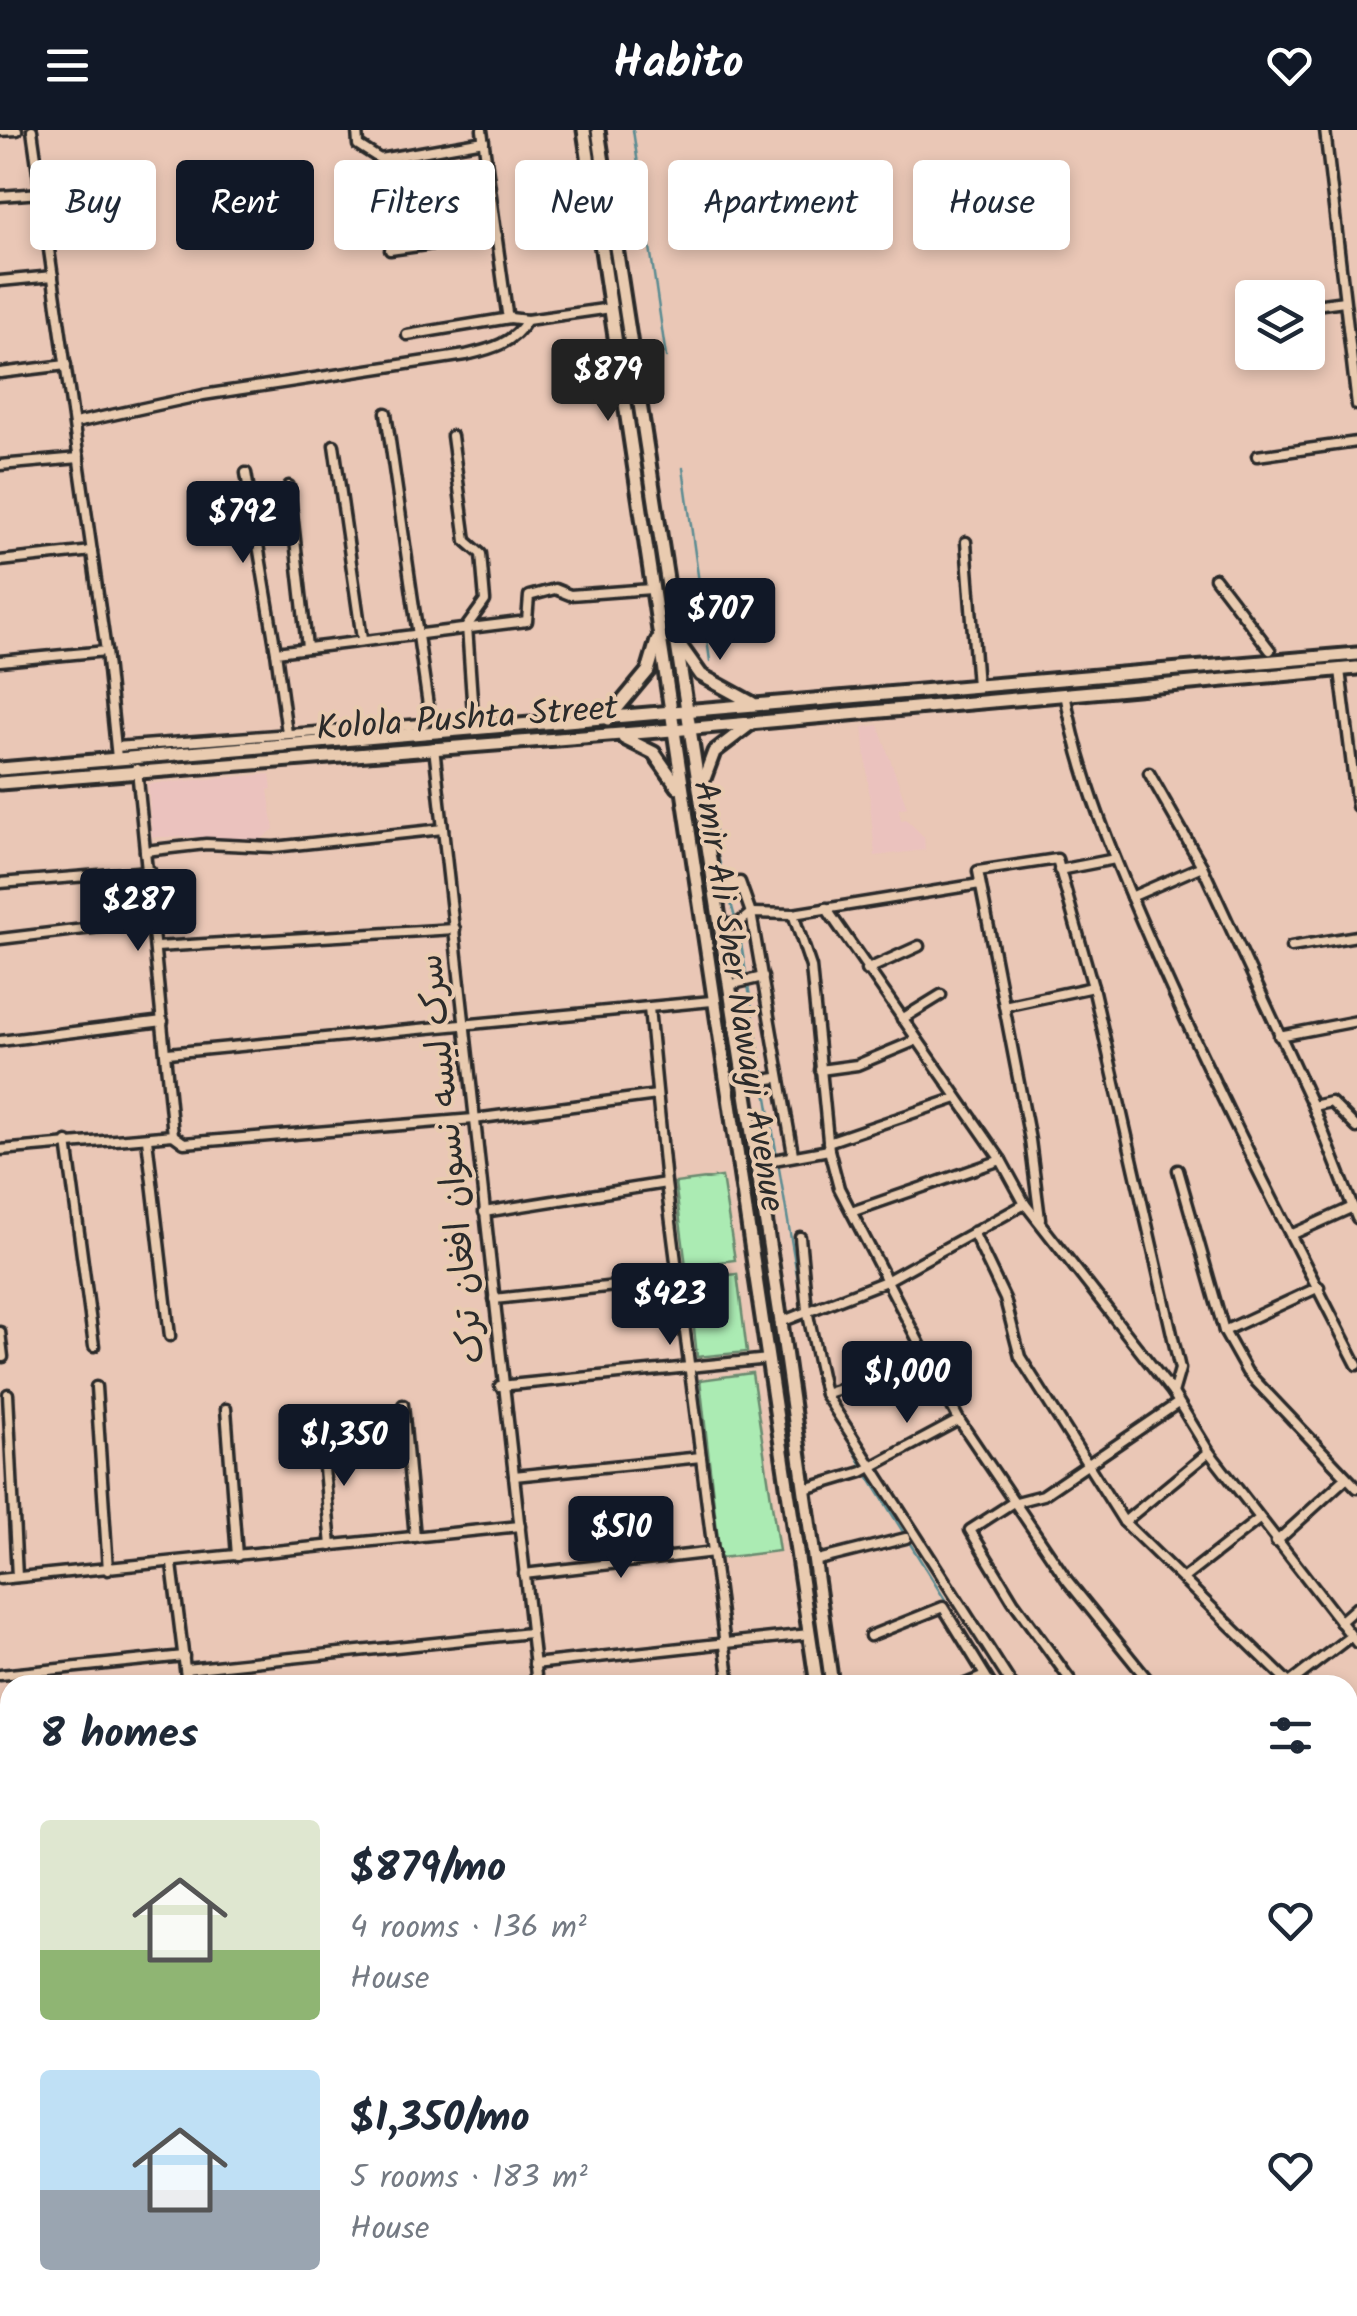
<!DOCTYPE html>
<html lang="en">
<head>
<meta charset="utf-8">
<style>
	:root { --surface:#fff; --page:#f6f6f7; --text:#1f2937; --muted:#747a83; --accent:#111827 }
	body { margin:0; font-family:Kalam,"Playpen Sans Arabic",sans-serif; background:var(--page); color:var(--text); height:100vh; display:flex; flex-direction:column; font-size:38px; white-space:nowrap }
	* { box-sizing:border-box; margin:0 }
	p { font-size:32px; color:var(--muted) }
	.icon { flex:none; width:55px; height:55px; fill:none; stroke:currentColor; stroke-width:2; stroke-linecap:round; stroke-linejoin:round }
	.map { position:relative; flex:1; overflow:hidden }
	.side { position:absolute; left:0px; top:1545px; width:1358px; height:642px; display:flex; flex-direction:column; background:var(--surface); border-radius:30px 30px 0 0; box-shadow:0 5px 15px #0003 }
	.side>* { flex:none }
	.hud { position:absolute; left:30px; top:30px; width:1298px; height:90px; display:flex; gap:20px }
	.tools { position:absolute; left:1235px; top:150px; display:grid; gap:20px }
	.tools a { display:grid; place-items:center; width:90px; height:90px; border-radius:10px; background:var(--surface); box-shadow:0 5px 15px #0003; font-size:50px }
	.price { position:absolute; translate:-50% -85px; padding:0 22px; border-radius:10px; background:var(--accent); color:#fff; font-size:32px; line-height:65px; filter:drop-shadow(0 2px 5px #0008) }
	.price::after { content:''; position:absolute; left:50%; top:60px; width:30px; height:22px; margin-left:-15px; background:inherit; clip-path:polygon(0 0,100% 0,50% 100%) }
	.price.on { background:#222; color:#fff }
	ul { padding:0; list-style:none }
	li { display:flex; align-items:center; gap:30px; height:250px; padding:0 40px }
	li span { display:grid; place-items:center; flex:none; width:280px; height:200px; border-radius:10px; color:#555 }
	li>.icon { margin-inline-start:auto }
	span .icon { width:120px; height:120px; fill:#fffc; stroke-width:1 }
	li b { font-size:42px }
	h2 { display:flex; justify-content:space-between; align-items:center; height:120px; padding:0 40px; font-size:42px }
	.chip { padding:0 35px; border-radius:10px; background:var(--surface); box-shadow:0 5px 15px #0003; font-size:35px; line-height:90px }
	.chip.on { background:var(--accent); color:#fff }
	header { display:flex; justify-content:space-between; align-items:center; height:130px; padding:0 40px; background:var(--accent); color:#fff; font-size:45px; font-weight:700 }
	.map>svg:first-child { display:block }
	.built { fill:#ebc2be }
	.green { fill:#abebb3; stroke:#6b8b6f; stroke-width:2.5 }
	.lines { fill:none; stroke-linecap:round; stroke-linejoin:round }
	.stream { stroke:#5c8c92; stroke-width:2.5 }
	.minor-casing { stroke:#2b2b2b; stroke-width:15 }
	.secondary-casing { stroke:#2b2b2b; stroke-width:19 }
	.primary-casing { stroke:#2b2b2b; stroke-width:20 }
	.minor { stroke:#e9cbb0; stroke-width:8 }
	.secondary { stroke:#e9cbb0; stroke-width:11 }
	.primary { stroke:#e9cbb0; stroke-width:12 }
	.labels { text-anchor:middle; stroke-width:8; stroke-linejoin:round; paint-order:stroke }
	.street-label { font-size:35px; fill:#2b2b2b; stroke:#e9cbb0 }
</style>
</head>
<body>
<header><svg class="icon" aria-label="menu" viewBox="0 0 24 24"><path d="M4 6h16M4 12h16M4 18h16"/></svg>Habito<svg class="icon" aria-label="heart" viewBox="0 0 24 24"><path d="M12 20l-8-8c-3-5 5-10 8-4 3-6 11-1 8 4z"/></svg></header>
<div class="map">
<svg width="1357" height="2186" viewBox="0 0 1357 2186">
	<rect width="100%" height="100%" fill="#eac7b6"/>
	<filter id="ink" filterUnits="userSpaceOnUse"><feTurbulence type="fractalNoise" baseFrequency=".01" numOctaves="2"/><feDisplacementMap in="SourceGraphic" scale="20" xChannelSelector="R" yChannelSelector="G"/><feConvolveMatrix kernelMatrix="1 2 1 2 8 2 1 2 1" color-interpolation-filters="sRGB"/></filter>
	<g filter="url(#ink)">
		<g class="built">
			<path d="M878 595 907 677 899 679 901 690 906 689 924 707 925 720 875 726 863 597Z"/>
			<path d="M270 644 272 659 268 660 274 699 260 710 238 716 217 707H152L148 654Z"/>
			<path d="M334 2178H512L504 2186H335Z"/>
		</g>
		<g class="green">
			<path d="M722 1047 735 1130 686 1136 675 1053Z"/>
			<path d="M737 1144 747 1222 697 1227 689 1150Z"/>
			<path d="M752 1243 779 1421 720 1428 700 1250Z"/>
		</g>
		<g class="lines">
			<g class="stream">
				<path d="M633 0 666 227"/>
				<path d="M683 338 710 531"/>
				<path d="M711 659 717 723 739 802 803 1180"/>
				<path d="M805 1188 821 1263"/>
				<path d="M825 1270 863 1337"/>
				<path d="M867 1344 905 1405"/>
				<path d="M909 1412 998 1555"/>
				<path d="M816 2180 817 2178"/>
			</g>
			<defs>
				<g id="minor">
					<path d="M32 0 106 521 117 628"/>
					<path d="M357 0 358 15 380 29 484 11"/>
					<path d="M482 0 507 183 510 188 527 190"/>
					<path d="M1325 0 1357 275"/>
					<path d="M0 1 17 0"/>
					<path d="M0 66 41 63"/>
					<path d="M390 120 497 105"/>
					<path d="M0 151 53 146"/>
					<path d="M1308 176 1344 171"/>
					<path d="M407 205 510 188"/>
					<path d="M0 243 66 235"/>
					<path d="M75 293 203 265 466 225C491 219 513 214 527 190L611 178"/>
					<path d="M452 306 466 411 481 424 485 471 467 496 474 599"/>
					<path d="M334 315 362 509"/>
					<path d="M1257 326 1357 312"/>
					<path d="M0 335 79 328"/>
					<path d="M246 343 276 522"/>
					<path d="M289 356 307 517"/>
					<path d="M966 412 977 556"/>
					<path d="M0 431 92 421"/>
					<path d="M1215 448 1270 520"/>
					<path d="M0 531 106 521"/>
					<path d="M1340 540 1357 676"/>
					<path d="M1065 563C1080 652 1118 737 1154 820 1216 961 1287 1099 1357 1235"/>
					<path d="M287 603 276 522 527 491 529 466 555 459 570 465 651 459"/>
					<path d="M116 617 423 594 430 589 386 283"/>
					<path d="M434 617 537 1555"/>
					<path d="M137 639 173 1005"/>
					<path d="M1149 643 1202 736 1313 976 1331 972 1357 998"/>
					<path d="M145 721 206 714 274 717 443 699"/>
					<path d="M1059 740 1115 729"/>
					<path d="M0 753 150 741"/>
					<path d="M715 756 740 752 751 783 793 1024"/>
					<path d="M1131 767 1202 736"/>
					<path d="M826 778 1001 1030 1025 1074 1173 1263 1209 1322 1357 1513"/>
					<path d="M793 784 811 837 829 1020 839 1058 959 1290 1067 1450 1152 1555"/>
					<path d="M720 796 739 793 751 783 793 784 980 754"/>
					<path d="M0 809 151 791"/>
					<path d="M156 817 455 799"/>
					<path d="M1291 817 1357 806"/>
					<path d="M866 840 919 816"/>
					<path d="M729 855 763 847"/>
					<path d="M1004 876 1093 857"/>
					<path d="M649 878 666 1053 730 1555"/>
					<path d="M902 889 941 865"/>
					<path d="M1279 906 1357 891"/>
					<path d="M0 911 163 891"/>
					<path d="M168 923 712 871"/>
					<path d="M820 940 857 935 917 910"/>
					<path d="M745 953 776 948"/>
					<path d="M1313 976 1357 1088"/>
					<path d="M147 1009 170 1206"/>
					<path d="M67 1012 94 1216"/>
					<path d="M828 1012 957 968"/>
					<path d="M0 1020 173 1005 184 1013 474 989 657 965"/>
					<path d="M757 1033 829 1020"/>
					<path d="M1178 1040 1224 1201 1247 1242 1357 1358"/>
					<path d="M854 1081 1001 1030"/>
					<path d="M484 1082 666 1053"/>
					<path d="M1040 1089 1030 1010 978 741 1057 729 1093 857 1180 1239 1173 1263"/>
					<path d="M973 1102 1005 1169 1020 1227 1124 1392 1289 1553"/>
					<path d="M1293 1104 1353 1077"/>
					<path d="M800 1107 807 1180 825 1264 1012 1555"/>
					<path d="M494 1169 681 1149"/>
					<path d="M781 1192 886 1151 1025 1074"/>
					<path d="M1224 1201 1319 1157"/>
					<path d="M0 1202 3 1227"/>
					<path d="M500 1256 769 1229"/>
					<path d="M96 1257 108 1440"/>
					<path d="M8 1264 17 1447"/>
					<path d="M825 1264 928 1230"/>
					<path d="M403 1275 415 1407"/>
					<path d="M226 1279 237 1426"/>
					<path d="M321 1305 331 1416"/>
					<path d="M514 1346 701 1327"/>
					<path d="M805 1359 862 1342 959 1290"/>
					<path d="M1124 1392 1209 1322"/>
					<path d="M1276 1412 1346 1348"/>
					<path d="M814 1431 906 1408"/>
					<path d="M172 1434 187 1555"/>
					<path d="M524 1444 714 1422"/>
					<path d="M1185 1447 1259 1389"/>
					<path d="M0 1449 520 1396"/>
					<path d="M1340 1492 1357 1477"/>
					<path d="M870 1506 943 1477 991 1555"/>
					<path d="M534 1534 809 1504"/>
					<path d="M186 1539 530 1503"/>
					<path d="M0 1545 184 1526"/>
					<path d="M963 1555 985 1546"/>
					<path d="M1074 1555 1013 1471 970 1400 1012 1373 1043 1365 1178 1273"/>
					<path d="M1287 1555 1351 1506"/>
					<path d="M0 1651H10"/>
					<path d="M1348 1733 1357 1723"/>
					<path d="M0 1742 10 1740"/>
					<path d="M0 1852 10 1851"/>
					<path d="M0 1947 10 1946"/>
					<path d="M0 2035 10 2034"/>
					<path d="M1348 2073 1357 2066"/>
					<path d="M0 2113 10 2112"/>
					<path d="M0 2145 3 2186"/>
					<path d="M796 2178 806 2186"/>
					<path d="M129 2186 228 2178"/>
					<path d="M511 2186 518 2178"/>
					<path d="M608 2186 616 2178"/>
					<path d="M725 2186 732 2178"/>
					<path d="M848 2186 855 2178"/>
					<path d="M931 2186 939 2178"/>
					<path d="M1190 2186 1202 2178"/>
					<path d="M1350 2186 1357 2181"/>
				</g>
				<g id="secondary">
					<path d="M584 0 817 1555"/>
					<path d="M598 0 781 1192 832 1555"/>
					<path d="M679 514 701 545 752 573"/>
					<path d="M608 589 648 541 657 511"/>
					<path d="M624 608 654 623 678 657"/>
					<path d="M0 639 1357 524"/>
					<path d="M0 653 672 600 1357 538"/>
					<path d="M701 657 714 622 749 595"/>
					<path d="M1168 2178 1174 2186"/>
				</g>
				<g id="primary">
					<path d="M1348 1657 1357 1646"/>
					<path d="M1348 1700 1357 1690"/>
					<path d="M883 2186 891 2178"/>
					<path d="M909 2186 917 2178"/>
				</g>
			</defs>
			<use href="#minor" class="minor-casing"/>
			<use href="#secondary" class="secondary-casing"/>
			<use href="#primary" class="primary-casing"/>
			<use href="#minor" class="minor"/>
			<use href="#secondary" class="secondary"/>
			<use href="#primary" class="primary"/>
		</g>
	</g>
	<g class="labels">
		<g class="street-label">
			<text transform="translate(467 587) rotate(-4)" y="12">Kolola Pushta Street</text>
			<text transform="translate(740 866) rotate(81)" y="12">Amir Ali Sher Nawayi Avenue</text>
			<text transform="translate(450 1029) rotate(-96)" y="12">سرک لیسه نسوان افغان‌ ترک</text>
		</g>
	</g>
</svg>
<div class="tools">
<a><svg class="icon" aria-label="layers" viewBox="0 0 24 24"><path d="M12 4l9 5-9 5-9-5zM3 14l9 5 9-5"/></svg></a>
</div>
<b class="price on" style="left:608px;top:294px">$879</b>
<b class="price" style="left:243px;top:436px">$792</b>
<b class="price" style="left:720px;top:533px">$707</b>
<b class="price" style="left:138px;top:824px">$287</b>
<b class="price" style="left:670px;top:1218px">$423</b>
<b class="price" style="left:907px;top:1296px">$1,000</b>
<b class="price" style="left:344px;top:1359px">$1,350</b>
<b class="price" style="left:621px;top:1451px">$510</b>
<div class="hud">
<a class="chip">Buy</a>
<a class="chip on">Rent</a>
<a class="chip">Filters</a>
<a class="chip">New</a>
<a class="chip">Apartment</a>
<a class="chip">House</a>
</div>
<section class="side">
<h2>8 homes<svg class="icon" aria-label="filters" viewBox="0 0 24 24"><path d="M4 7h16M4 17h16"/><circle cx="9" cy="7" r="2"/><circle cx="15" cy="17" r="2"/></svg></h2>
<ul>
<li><span style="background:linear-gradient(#dfe7d0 65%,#8fb573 0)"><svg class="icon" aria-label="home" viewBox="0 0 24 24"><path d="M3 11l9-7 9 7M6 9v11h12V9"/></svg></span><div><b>$879/mo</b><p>4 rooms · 136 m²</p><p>House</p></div><svg class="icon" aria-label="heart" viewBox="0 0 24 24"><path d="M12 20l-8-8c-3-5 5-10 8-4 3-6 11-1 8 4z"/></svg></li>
<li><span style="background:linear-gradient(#bfe0f5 60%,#9aa5b1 0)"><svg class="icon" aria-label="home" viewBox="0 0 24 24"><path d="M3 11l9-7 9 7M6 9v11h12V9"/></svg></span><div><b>$1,350/mo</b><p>5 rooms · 183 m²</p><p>House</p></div><svg class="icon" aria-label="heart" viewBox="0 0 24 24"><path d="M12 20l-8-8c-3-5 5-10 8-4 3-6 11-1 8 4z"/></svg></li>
</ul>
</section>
</div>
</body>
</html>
